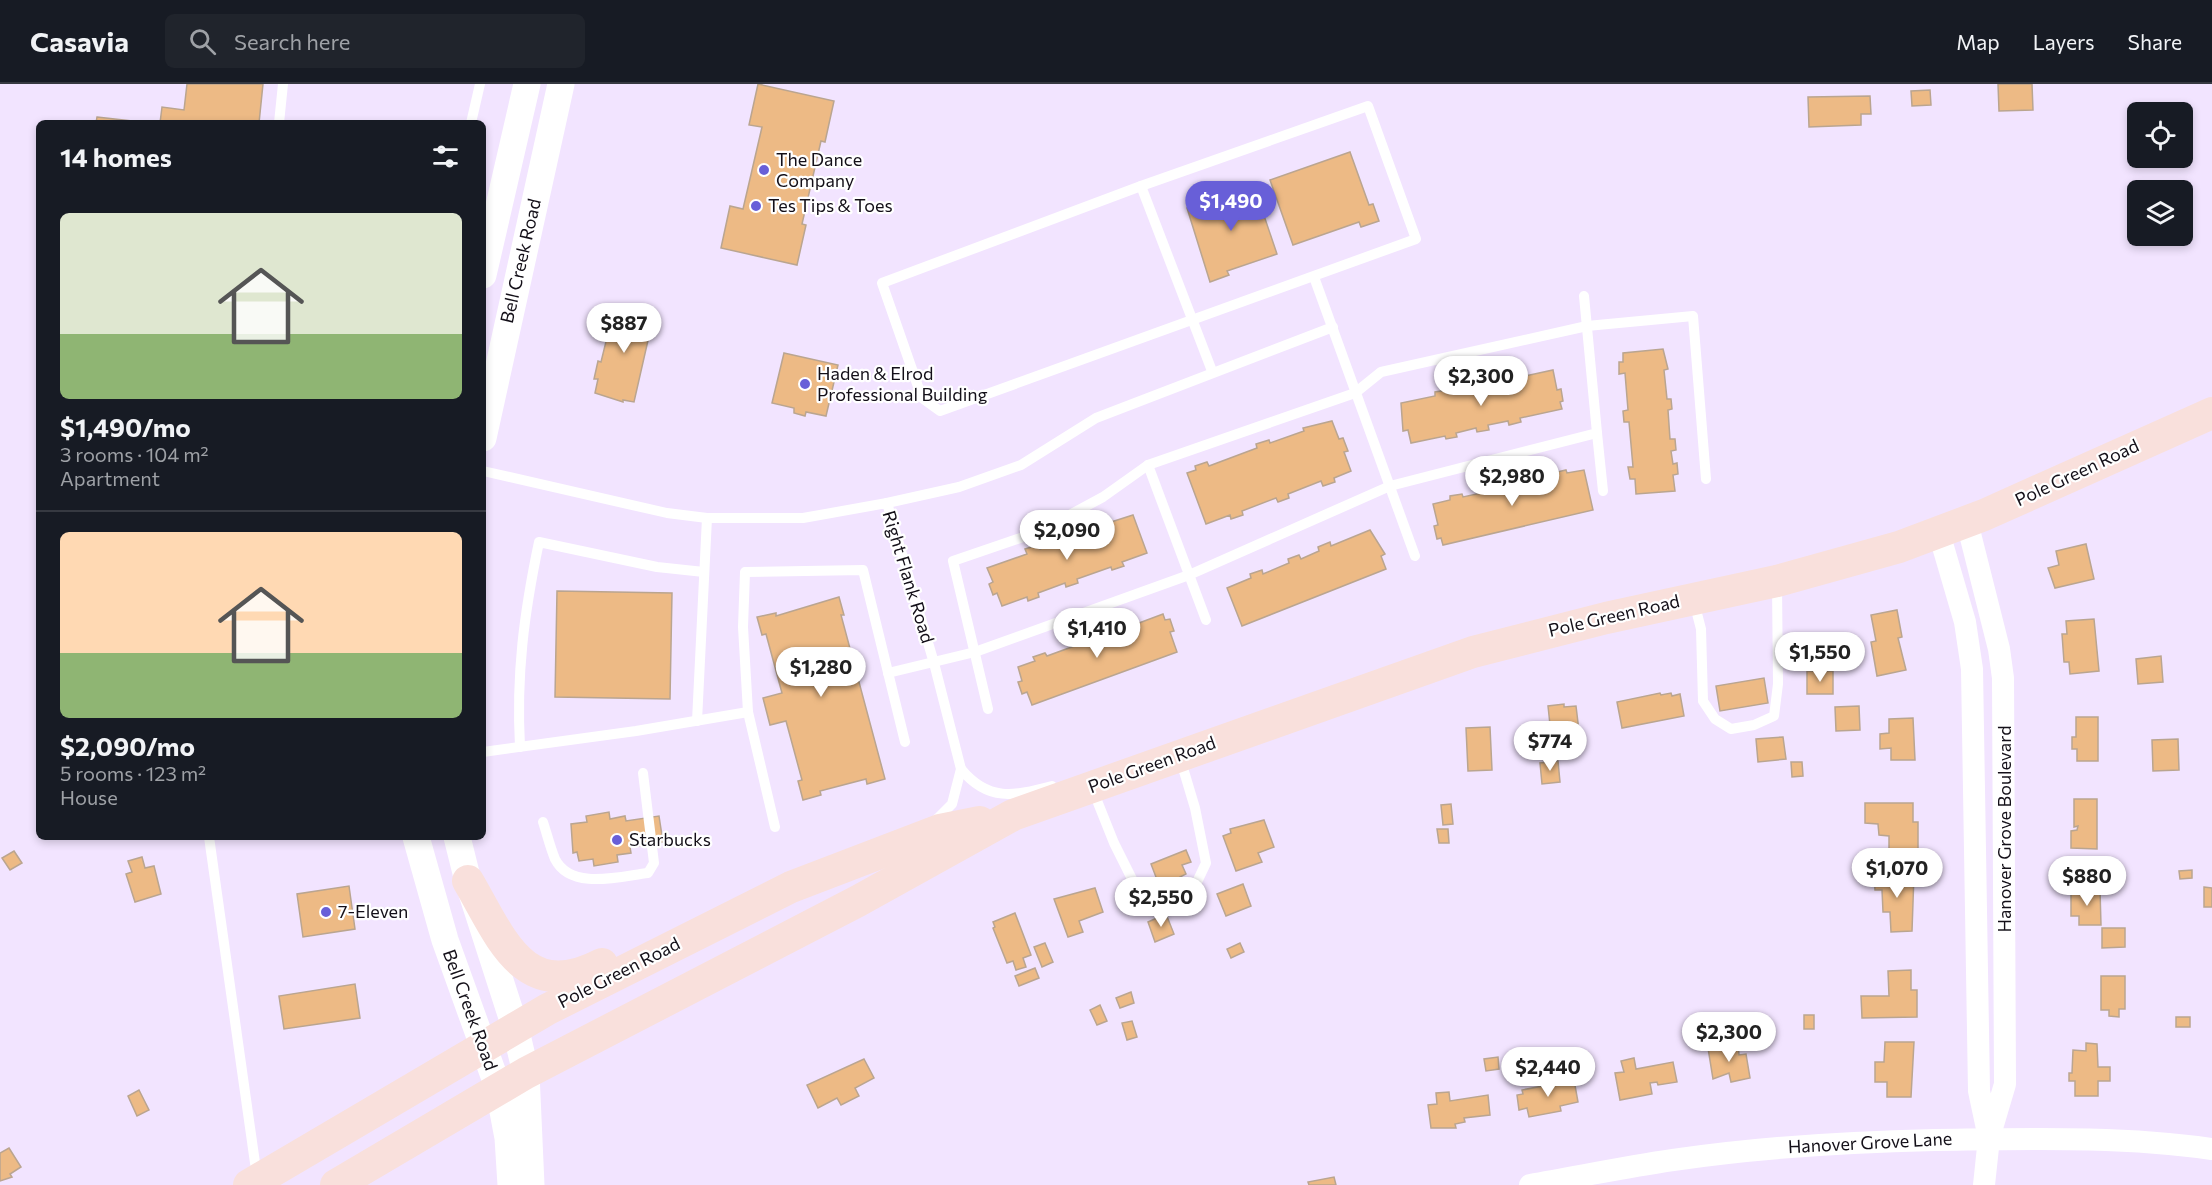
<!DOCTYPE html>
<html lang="en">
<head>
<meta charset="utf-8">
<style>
	:root { --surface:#171b24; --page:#20242c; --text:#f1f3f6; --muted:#9ea1a6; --line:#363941; --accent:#685fd8 }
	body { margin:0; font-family:Commissioner,sans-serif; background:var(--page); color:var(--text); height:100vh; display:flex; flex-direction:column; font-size:22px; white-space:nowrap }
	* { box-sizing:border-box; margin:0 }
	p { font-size:20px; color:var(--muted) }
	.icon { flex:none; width:33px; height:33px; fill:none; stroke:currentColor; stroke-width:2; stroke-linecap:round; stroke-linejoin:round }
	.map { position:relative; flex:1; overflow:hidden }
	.drawer { position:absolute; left:36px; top:36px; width:450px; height:720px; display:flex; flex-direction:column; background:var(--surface); border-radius:9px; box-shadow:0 3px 9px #0003 }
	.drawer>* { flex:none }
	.fabs { position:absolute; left:2127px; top:18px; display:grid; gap:12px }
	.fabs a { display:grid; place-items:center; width:66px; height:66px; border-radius:9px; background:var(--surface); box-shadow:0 3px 9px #0003; font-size:30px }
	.price { position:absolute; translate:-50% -51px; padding:0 14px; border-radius:21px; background:#fff; color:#222; font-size:20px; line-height:39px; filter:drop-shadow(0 2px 3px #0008) }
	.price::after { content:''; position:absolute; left:50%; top:36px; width:18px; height:14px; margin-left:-9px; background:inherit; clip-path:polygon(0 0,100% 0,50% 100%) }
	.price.selected { background:var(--accent); color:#fff }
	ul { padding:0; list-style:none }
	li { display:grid; align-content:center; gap:12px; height:318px; padding:0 24px }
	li+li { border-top:2px solid var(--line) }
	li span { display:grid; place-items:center; height:186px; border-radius:9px; color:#555 }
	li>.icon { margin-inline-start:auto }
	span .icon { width:108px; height:108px; fill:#fffc; stroke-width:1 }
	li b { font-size:26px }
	h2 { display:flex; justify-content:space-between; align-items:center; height:72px; padding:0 24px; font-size:26px }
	header { display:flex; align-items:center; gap:36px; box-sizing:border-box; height:84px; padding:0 30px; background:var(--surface); border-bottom:2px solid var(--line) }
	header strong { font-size:28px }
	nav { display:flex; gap:33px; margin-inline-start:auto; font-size:21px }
	.search { width:420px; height:54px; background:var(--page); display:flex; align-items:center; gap:15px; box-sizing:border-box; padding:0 21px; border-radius:9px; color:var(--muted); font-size:22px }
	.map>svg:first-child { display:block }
	.building { fill:#edba85; stroke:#baa590; stroke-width:1.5 }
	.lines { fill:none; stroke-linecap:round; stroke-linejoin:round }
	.service { stroke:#fff; stroke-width:10 }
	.minor { stroke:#fff; stroke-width:22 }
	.tertiary { stroke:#fff; stroke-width:27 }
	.secondary { stroke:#f9e0dc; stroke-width:32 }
	.poi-dot { fill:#685fd8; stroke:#fff; stroke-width:2 }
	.labels { text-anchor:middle; stroke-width:4.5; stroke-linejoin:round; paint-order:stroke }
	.poi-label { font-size:18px; fill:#130f18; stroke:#fff; text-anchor:start }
	.street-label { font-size:18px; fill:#130f18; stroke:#fff }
</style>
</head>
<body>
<header>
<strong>Casavia</strong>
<div class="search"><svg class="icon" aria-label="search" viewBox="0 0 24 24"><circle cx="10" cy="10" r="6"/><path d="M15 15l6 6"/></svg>Search here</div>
<nav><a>Map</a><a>Layers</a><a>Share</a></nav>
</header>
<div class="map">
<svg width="2212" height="1101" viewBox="0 0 2212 1101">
	<rect width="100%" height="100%" fill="#f2e4ff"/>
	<g class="building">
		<path d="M187 0H263L259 39H160L162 23 184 26Z"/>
		<path d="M758 0 834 17 825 58 821 57 802 140 806 141 797 181 721 164 730 122 743 125 762 43 749 41Z"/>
		<path d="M1998 0H2032L2033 26 1999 27Z"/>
		<path d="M1930 6 1931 21 1912 22 1911 7Z"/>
		<path d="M1870 12 1871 30H1861V41L1809 43 1808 13Z"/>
		<path d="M97 33 150 39H96Z"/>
		<path d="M1350 68 1369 121 1373 120 1379 137 1361 143 1359 138 1293 161 1270 96Z"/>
		<path d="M1254 102 1277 170 1227 187 1229 191 1210 198 1187 124Z"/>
		<path d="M615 221 654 230 634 318 623 316V318L595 309 598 295H594L598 277 601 278Z"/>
		<path d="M1663 265 1668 285 1664 286 1667 315H1671L1672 325 1668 326 1670 355H1675L1676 366 1671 367 1673 380 1677 379 1678 390 1673 391 1675 407 1636 410 1635 395H1630L1628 383H1633L1629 338H1624L1623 327 1628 326 1625 289 1619 290V278H1623V269Z"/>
		<path d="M784 269 838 281 826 332 806 328 805 332 794 329V324L772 319Z"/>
		<path d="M1553 286 1557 306 1561 305 1563 317 1560 318 1562 325 1520 334 1521 338 1509 341 1508 337 1488 341 1489 346 1477 348 1476 344 1456 349 1457 353 1446 355 1445 352 1411 359 1408 346 1403 347 1401 319 1435 312V308L1447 306 1448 309 1507 297 1506 292 1519 289 1520 293Z"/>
		<path d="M1332 337 1339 355 1343 354 1348 367 1344 368 1351 387 1334 394 1335 398 1323 402 1321 397 1288 410 1289 414 1278 418 1276 414 1242 427 1243 431 1231 435 1230 431 1206 440 1187 389 1196 386 1195 382 1207 378 1209 382 1257 364 1256 360 1269 356 1270 359 1304 347 1303 344Z"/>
		<path d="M1566 386 1567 389 1584 386 1593 426 1443 461 1441 454 1437 455 1434 442 1438 441 1433 420 1450 416V412L1462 410 1463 413 1514 402 1513 398 1526 395 1527 399 1554 393 1553 389Z"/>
		<path d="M1133 431 1147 469 1122 478 1124 482 1112 486 1111 483 1077 495 1078 499 1066 503 1065 499 1038 509 1039 513 1028 517 1027 513 1002 522 997 509 993 511 989 500 993 498 987 484 1027 470 1025 465 1038 461 1040 465 1065 456 1064 452 1077 447 1078 450 1096 444 1095 441 1107 436 1108 439Z"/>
		<path d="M1370 446 1385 470 1381 472 1386 485 1242 542 1227 504 1251 494 1250 490 1262 486 1263 490 1289 479 1288 475 1299 471 1301 475 1319 467 1318 463 1330 458 1331 462Z"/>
		<path d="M2086 460 2094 495 2055 504 2048 484 2059 481 2056 467Z"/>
		<path d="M557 507 672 509 670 615 555 613Z"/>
		<path d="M839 513 844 531H841L885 695 867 700 866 695 820 707 821 711 803 716 798 697 802 696 786 637 770 641 763 614 782 609 766 550 762 551 757 533 776 529V532Z"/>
		<path d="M1897 526 1902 553 1898 554 1906 586 1877 592 1871 558 1876 557 1871 531Z"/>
		<path d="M1163 530 1165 536 1170 535 1174 547 1170 548 1177 568 1032 621 1027 608 1022 610 1018 598 1022 597 1018 583 1035 577 1033 573 1045 569 1047 572 1088 557 1086 554 1099 549 1100 553 1118 546 1117 542 1129 538 1131 542Z"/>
		<path d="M2094 535 2099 587 2070 590 2069 578H2064L2062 550H2067L2066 537Z"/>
		<path d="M2161 572 2163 598 2138 600 2136 575Z"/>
		<rect x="1807" y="587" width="26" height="23"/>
		<path d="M1764 594 1768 619 1720 627 1716 602Z"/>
		<path d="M1660 609 1661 611 1671 609 1672 612 1680 610 1684 632 1622 644 1617 618Z"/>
		<path d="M1564 620V623L1576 622 1579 647 1551 650 1548 622Z"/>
		<path d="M1859 622 1860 646 1836 647 1835 623Z"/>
		<path d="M2076 633H2098V677H2077V665H2072V653H2076Z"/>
		<path d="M1913 634 1915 676H1891V664L1880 665V650L1889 649V635Z"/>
		<path d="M1490 643 1492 686 1468 687 1466 644Z"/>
		<path d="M1783 653 1786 675 1758 678 1756 655Z"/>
		<path d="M2178 655 2179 686 2153 687 2152 656Z"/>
		<path d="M1558 677 1560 698 1542 700 1540 679Z"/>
		<path d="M1791 678H1802L1803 692 1792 693Z"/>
		<path d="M2074 715H2097V765L2071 764V747L2077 746 2078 742 2074 743Z"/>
		<path d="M1865 719H1913V738H1918V769H1889V752L1879 751 1878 740 1865 739Z"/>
		<path d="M1451 720 1453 740 1443 741 1441 721Z"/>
		<path d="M609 728 610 735 625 732 626 737 659 732 663 758 630 763 631 769 617 771 618 778 594 782 593 775 579 777 577 768 573 769 571 740 587 738 586 732Z"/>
		<path d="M1264 736 1274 763 1258 769 1262 778 1236 787 1223 752 1231 749 1230 745Z"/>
		<path d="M1437 745H1448L1449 759H1439Z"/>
		<path d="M1186 766 1191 778 1182 781 1186 790 1180 793 1182 800 1168 805 1165 798 1159 801 1151 780Z"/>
		<path d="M14 767 22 779 10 786 2 774Z"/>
		<path d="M142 773 145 784 154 782 161 810 135 818 126 790 132 788 128 777Z"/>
		<path d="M2192 786V794L2180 795 2179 787Z"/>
		<path d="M1914 790 1912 847 1891 848 1890 828H1883L1882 806H1875L1874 791Z"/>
		<path d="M1243 800 1251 822 1226 832 1217 810Z"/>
		<path d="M349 802 355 845 303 853 297 810Z"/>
		<path d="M2204 803 2212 804V823H2204Z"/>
		<path d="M1095 804 1103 828 1079 837 1083 848 1068 853 1054 815Z"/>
		<path d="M2071 806H2100L2101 841H2079V832H2071Z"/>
		<path d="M1015 829 1031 871 1023 874 1026 883 1016 886 1013 877 1007 879 993 844 995 843 993 838Z"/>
		<path d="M1166 830 1174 850 1155 858 1148 838Z"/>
		<path d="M2102 844H2125V863L2102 864Z"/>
		<path d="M1045 859 1053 878 1042 883 1034 863Z"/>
		<path d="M1240 859 1244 868 1231 874 1227 865Z"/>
		<path d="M1035 884 1039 894 1019 902 1015 892Z"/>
		<path d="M1911 886V906H1917V933L1862 934 1861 912H1889L1888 887Z"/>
		<path d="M2101 892H2125V925H2119V933L2109 932V926H2101Z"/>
		<path d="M355 900 360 934 284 945 279 912Z"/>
		<path d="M1131 908 1134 919 1120 924 1116 914Z"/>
		<path d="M1100 921 1107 937 1097 941 1090 926Z"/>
		<rect x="1804" y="931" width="10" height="14"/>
		<rect x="2176" y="933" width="14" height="10"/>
		<path d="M1132 937 1137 953 1127 956 1122 939Z"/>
		<path d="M1885 958H1914L1911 1013H1887V998H1875V978H1884Z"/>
		<path d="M1738 959 1739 971 1746 970 1750 994 1731 998 1729 989 1713 995 1708 964Z"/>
		<path d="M2086 959 2097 960 2098 983H2110V997H2098V1012H2075V997H2069V989H2072L2073 966 2086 967Z"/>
		<path d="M1498 973 1499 985 1486 987 1484 975Z"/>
		<path d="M1634 974 1636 985 1673 978 1677 998 1658 1001 1657 998 1650 999 1652 1010 1620 1016 1615 989 1624 988 1621 977Z"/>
		<path d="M864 975 874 994 855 1004 859 1012 841 1021 837 1014 818 1024 807 1001Z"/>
		<path d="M1574 996 1578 1018 1560 1022 1561 1027 1529 1033 1527 1024 1519 1026 1517 1011 1523 1010 1522 1006Z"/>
		<path d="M139 1006 149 1026 137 1032 128 1012Z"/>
		<path d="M1449 1008 1450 1017 1488 1011 1490 1031 1464 1034 1465 1038 1455 1040 1456 1044H1431L1428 1021 1437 1020 1436 1009Z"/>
		<path d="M9 1064 21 1083 10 1090 12 1093 0 1097V1069Z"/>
		<path d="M1334 1093 1336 1101H1309L1308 1098Z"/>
	</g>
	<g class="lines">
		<g class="service">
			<path d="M1368 22 1416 155 940 327 922 314 882 199 1141 102Z"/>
			<path d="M279 39 283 0"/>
			<path d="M471 39 480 0"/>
			<path d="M1141 102 1212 287"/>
			<path d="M1314 193 1415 472"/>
			<path d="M1597 349 1603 407"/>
			<path d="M1148 381 1206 536"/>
			<path d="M483 387 667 429 707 434H803L887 419 934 579 961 685 952 720 935 737"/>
			<path d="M887 419 959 403 1021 381 1096 334 1333 243"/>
			<path d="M1694 518 1701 545 1703 617 1715 635 1731 645 1754 641 1774 632 1778 600 1777 501"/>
			<path d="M888 589 975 568 1189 491 1390 402 1597 349 1584 212"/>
			<path d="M988 625 953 477 1038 448 1103 413 1148 381 1355 309 1381 288 1587 242 1693 232 1706 395"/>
			<path d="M697 637 707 434"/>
			<path d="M520 663C516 591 524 529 539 458L657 483 704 488"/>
			<path d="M483 668 636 647 748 628"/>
			<path d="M961 685C988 718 1014 712 1052 702"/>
			<path d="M1092 704 1114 759 1134 799 1157 816 1185 811 1197 798 1206 779 1195 724 1180 674"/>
			<path d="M543 738C547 750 550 763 555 775 571 807 621 792 648 789L654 779 643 689"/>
			<path d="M775 743 748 628 743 543 745 488 863 486 905 658"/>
			<path d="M209 753 257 1093"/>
		</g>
		<g class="minor">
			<path d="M1939 449 1965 538 1972 585 1979 1007 1989 1054 2005 1000 2003 594 1999 565 1967 438"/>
			<path d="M1530 1101C1577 1093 1625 1083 1673 1076 1762 1063 1845 1058 1935 1056 2028 1055 2120 1052 2212 1065"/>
			<path d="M1984 1101 1989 1054"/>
		</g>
		<g class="tertiary">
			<path d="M483 191 527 0"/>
			<path d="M483 354 561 0"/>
			<path d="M416 753 445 856 499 1006 508 1054 511 1101"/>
			<path d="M457 753 468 797 515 943 526 989 531 1101"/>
		</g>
		<g class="secondary">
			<path d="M468 797C501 853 523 921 602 880"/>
			<path d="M249 1101 548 925 791 803 940 746 980 738"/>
			<path d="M336 1101 526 989 858 817 1013 731 1473 568 1606 534 1777 497 1899 463 1984 431 2212 329"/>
		</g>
	</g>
	<g class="poi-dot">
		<circle cx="764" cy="86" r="6"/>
		<circle cx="756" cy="122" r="6"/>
		<circle cx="805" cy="300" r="6"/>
		<circle cx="617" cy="756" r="6"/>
		<circle cx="326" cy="828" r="6"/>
	</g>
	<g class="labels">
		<g class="poi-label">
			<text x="776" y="82">The Dance<tspan x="776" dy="21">Company</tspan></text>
			<text x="768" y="128">Tes Tips &amp; Toes</text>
			<text x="817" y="296">Haden &amp; Elrod<tspan x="817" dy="21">Professional Building</tspan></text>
			<text x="629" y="762">Starbucks</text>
			<text x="338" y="834">7-Eleven</text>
		</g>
		<g class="street-label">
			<text transform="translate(521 177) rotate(-77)" y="6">Bell Creek Road</text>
			<text transform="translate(2077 389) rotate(-25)" y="6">Pole Green Road</text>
			<text transform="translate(908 493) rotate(73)" y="6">Right Flank Road</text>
			<text transform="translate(1614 532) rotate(-13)" y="6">Pole Green Road</text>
			<text transform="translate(1152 681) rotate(-20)" y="6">Pole Green Road</text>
			<text transform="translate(2005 745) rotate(-90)" y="6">Hanover Grove Boulevard</text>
			<text transform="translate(619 889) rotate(-27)" y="6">Pole Green Road</text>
			<text transform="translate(470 926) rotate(70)" y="6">Bell Creek Road</text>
			<text transform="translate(1870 1059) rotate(-3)" y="6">Hanover Grove Lane</text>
		</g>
	</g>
</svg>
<div class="fabs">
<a><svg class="icon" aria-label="locate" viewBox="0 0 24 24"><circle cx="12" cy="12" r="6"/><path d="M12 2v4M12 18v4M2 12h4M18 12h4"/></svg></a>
<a><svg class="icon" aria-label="layers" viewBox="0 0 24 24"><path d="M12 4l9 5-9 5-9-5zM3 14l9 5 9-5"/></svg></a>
</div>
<b class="price selected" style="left:1231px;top:148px">$1,490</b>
<b class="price" style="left:624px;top:270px">$887</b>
<b class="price" style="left:1481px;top:323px">$2,300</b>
<b class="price" style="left:1512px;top:423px">$2,980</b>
<b class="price" style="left:1067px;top:477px">$2,090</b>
<b class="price" style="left:1097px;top:575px">$1,410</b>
<b class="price" style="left:1820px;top:599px">$1,550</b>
<b class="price" style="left:821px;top:614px">$1,280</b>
<b class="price" style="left:1550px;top:688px">$774</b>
<b class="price" style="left:1897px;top:815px">$1,070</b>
<b class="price" style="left:2087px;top:823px">$880</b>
<b class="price" style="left:1161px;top:844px">$2,550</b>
<b class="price" style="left:1729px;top:979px">$2,300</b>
<b class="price" style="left:1548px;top:1014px">$2,440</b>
<section class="drawer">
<h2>14 homes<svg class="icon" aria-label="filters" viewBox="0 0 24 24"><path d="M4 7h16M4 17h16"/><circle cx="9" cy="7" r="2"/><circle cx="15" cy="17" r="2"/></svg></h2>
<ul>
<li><span style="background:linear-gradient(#dfe7d0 65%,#8fb573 0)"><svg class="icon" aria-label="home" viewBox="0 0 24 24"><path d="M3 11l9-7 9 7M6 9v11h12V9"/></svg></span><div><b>$1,490/mo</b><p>3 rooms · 104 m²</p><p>Apartment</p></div></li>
<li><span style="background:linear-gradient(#ffd9b3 65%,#8fb573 0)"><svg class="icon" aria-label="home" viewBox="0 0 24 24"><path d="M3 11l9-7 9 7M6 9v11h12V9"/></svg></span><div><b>$2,090/mo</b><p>5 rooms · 123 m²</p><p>House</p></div></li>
</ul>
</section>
</div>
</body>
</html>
